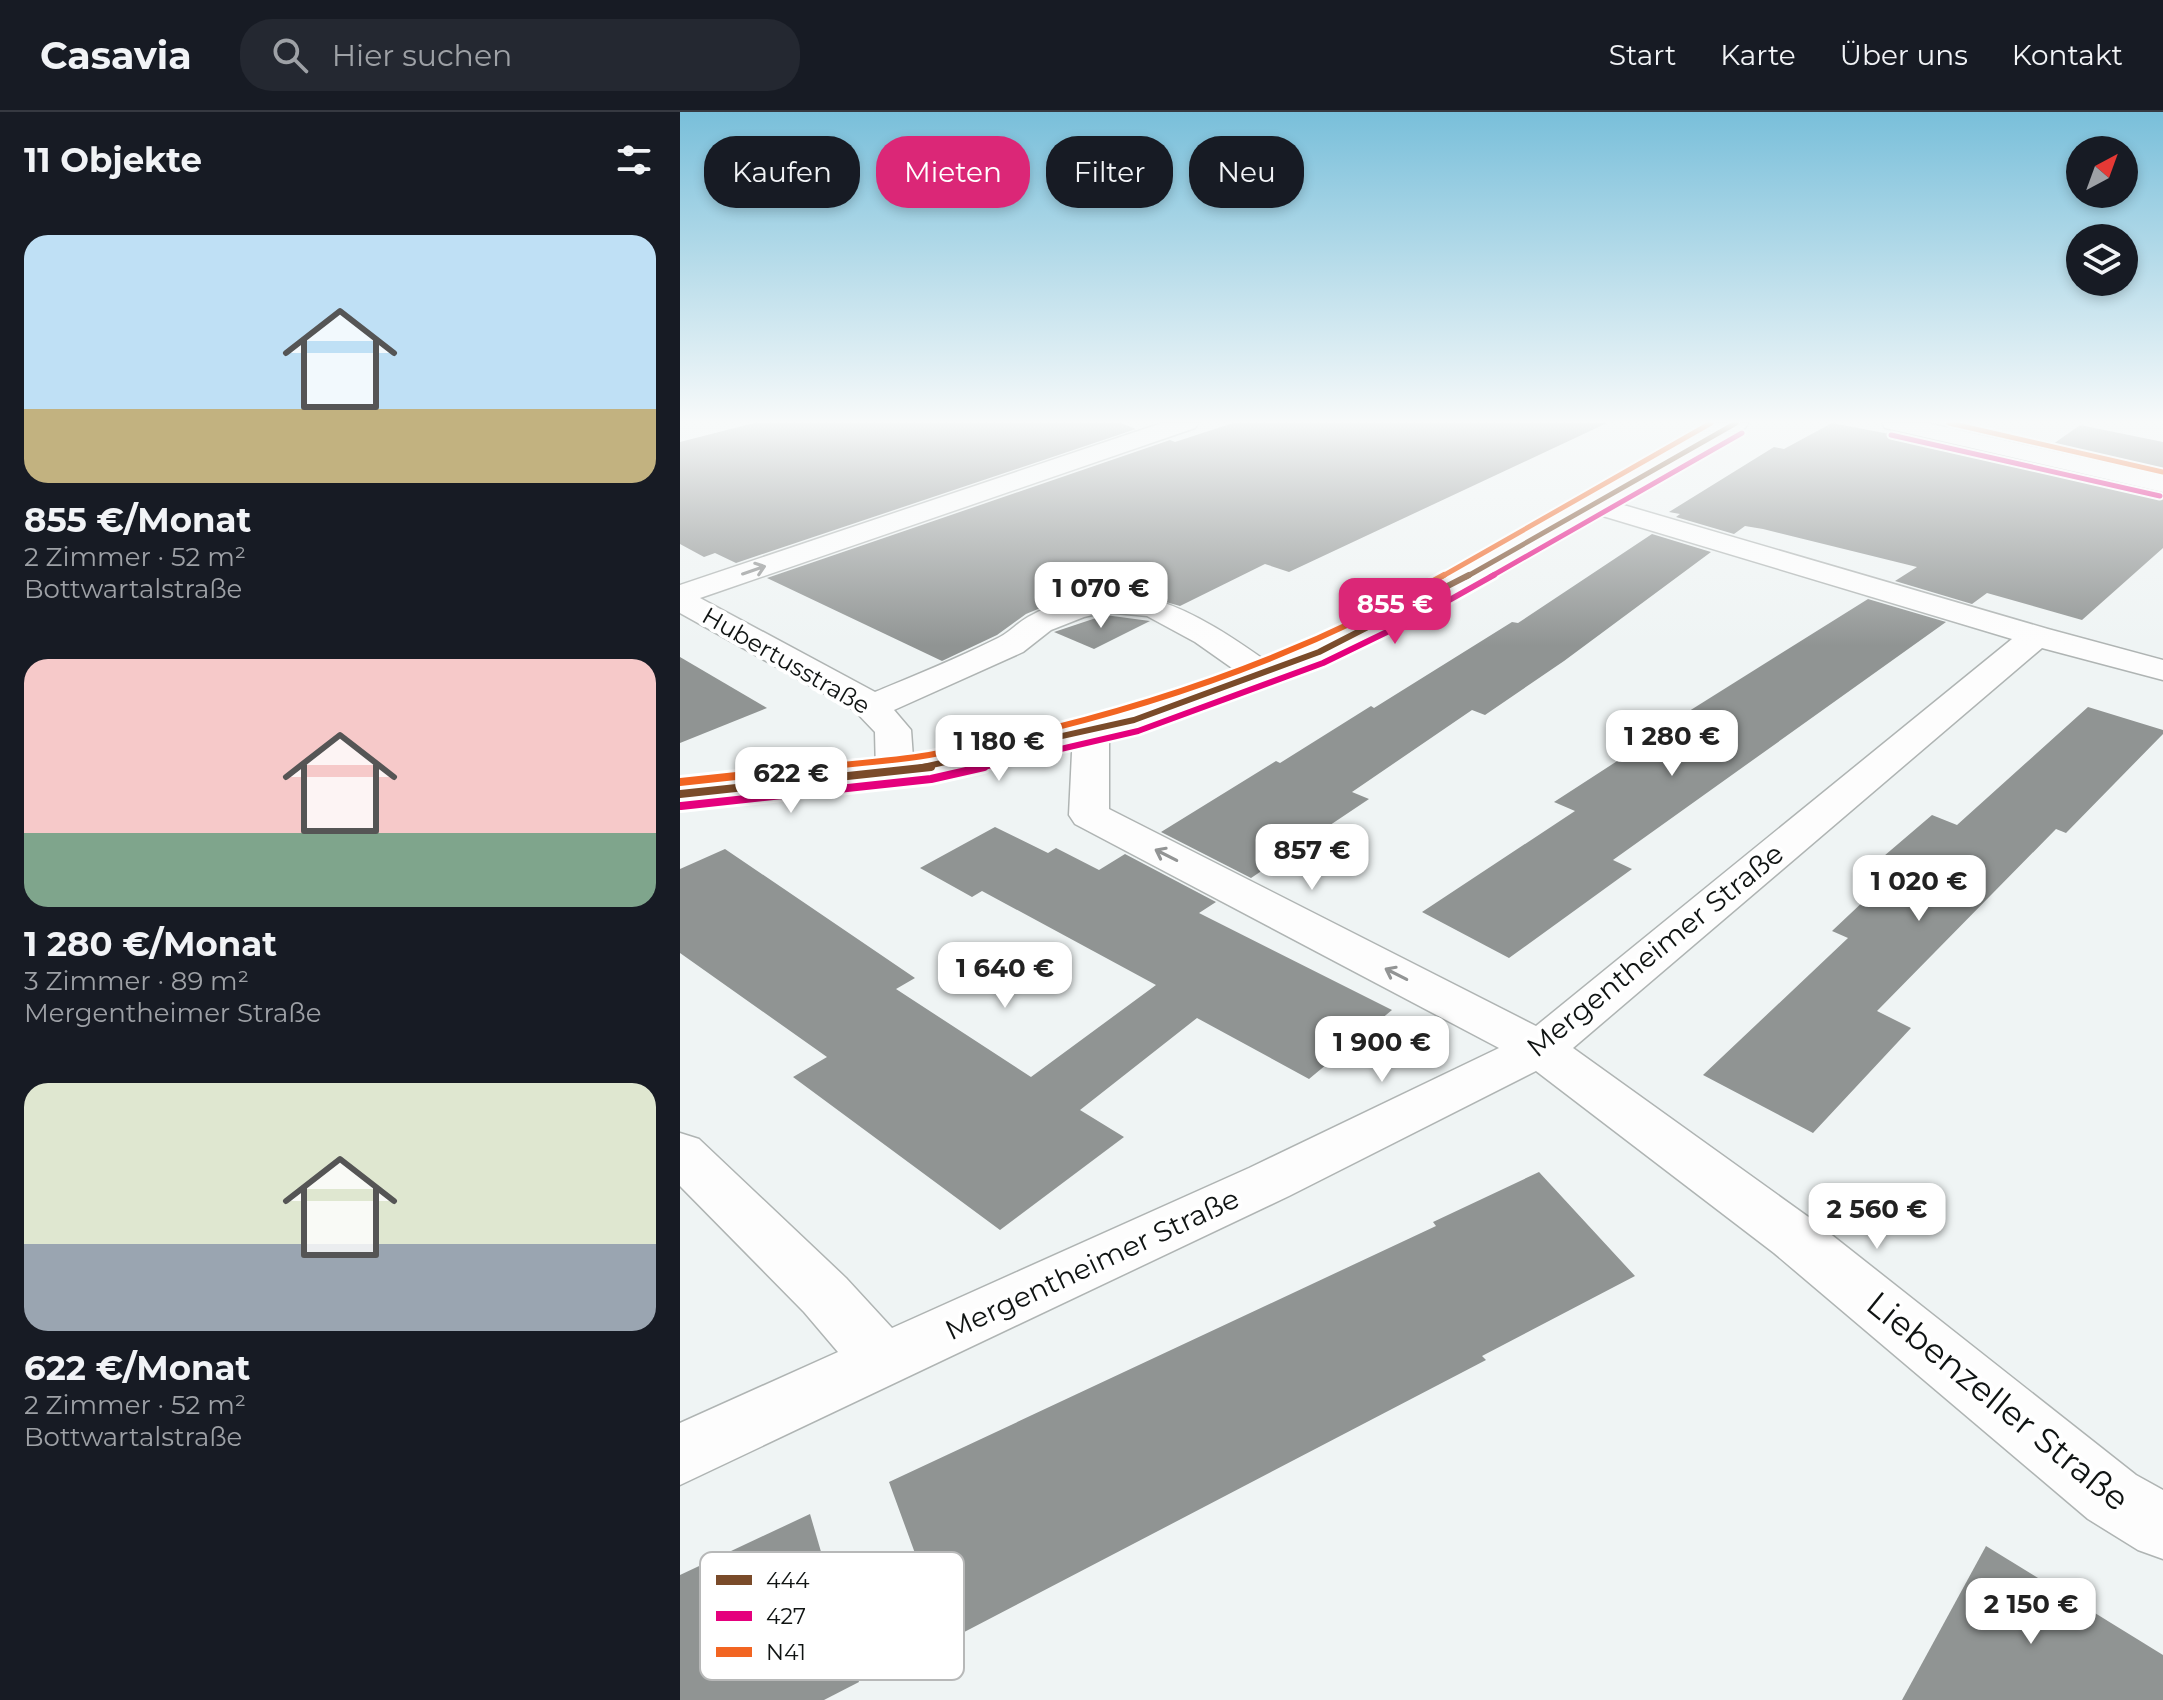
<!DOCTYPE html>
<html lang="de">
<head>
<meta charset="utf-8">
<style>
	:root { --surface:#171b24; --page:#242831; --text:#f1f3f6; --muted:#9ea1a6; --line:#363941; --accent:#db2777 }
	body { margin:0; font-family:Montserrat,sans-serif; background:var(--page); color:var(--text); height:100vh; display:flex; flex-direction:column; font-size:30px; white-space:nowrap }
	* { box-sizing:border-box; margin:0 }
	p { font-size:26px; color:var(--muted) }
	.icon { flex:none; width:44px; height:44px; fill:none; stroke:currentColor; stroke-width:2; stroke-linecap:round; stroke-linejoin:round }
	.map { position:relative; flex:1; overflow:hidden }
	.panel { display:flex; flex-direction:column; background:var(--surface); width:680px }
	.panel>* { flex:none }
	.guide { position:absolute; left:24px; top:24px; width:760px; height:72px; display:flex; gap:16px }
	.needle { width:52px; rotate:41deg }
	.controls { position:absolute; left:1386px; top:24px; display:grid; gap:16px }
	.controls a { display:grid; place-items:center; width:72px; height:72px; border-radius:50%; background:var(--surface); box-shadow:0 4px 12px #0003; font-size:40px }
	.price { position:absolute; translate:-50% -68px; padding:0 18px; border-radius:16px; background:#fff; color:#222; font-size:26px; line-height:52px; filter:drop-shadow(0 2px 4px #0008) }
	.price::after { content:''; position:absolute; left:50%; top:48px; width:24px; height:18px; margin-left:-12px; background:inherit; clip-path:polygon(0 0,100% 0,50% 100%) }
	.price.on { background:var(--accent); color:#fff }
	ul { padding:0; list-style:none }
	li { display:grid; align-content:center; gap:16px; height:424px; padding:0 24px }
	li span { display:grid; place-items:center; height:248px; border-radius:24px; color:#555 }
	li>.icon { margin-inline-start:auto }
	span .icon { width:144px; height:144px; fill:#fffc; stroke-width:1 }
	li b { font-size:34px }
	h2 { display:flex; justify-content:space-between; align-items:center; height:96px; padding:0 24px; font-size:34px }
	.pill { padding:0 28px; border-radius:32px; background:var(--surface); box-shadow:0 4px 12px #0003; font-size:28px; line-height:72px }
	.pill.on { background:var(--accent); color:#fff }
	header { display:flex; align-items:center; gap:48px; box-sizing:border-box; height:112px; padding:0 40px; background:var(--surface); border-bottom:2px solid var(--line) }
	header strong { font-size:38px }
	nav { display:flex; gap:44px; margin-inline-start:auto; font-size:28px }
	.search { width:560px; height:72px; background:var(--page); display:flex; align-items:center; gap:20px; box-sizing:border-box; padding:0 28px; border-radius:32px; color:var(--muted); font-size:30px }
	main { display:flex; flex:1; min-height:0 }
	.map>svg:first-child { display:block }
	.building { fill:#909493 }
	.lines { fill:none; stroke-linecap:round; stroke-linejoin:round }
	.minor-casing { stroke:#afb4b3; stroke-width:3 }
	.major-casing { stroke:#afb4b3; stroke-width:3 }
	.minor { fill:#fdfdfd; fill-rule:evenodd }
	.major { fill:#fdfdfd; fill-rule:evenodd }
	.bus-1-far2-casing { stroke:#fff; stroke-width:9 }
	.bus-1-far1-casing { stroke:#fff; stroke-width:11 }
	.bus-1-casing { stroke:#fff; stroke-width:14 }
	.bus-2-far2-casing { stroke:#fff; stroke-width:9 }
	.bus-2-far1-casing { stroke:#fff; stroke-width:11 }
	.bus-2-casing { stroke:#fff; stroke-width:14 }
	.bus-3-far2-casing { stroke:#fff; stroke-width:9 }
	.bus-3-far1-casing { stroke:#fff; stroke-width:11 }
	.bus-3-casing { stroke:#fff; stroke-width:14 }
	.bus-1-far2 { stroke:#7a4b2a; stroke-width:5 }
	.bus-1-far1 { stroke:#7a4b2a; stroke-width:6 }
	.bus-1 { stroke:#7a4b2a; stroke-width:8 }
	.bus-2-far2 { stroke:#e5007d; stroke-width:5 }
	.bus-2-far1 { stroke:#e5007d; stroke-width:6 }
	.bus-2 { stroke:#e5007d; stroke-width:8 }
	.bus-3-far2 { stroke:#f26522; stroke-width:5 }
	.bus-3-far1 { stroke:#f26522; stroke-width:6 }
	.bus-3 { stroke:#f26522; stroke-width:8 }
	.oneway { stroke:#929494 }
	.labels { text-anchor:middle; stroke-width:8; stroke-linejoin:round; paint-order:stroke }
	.far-street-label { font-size:24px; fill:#101413; stroke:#fff }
	.street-label { font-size:28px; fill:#101413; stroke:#fff }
	.near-street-label { font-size:34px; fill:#101413; stroke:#fff }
	.key { fill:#fff; stroke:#b7b8b8; stroke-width:2 }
	.key-label { font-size:22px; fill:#101413 }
</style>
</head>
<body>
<header>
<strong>Casavia</strong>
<div class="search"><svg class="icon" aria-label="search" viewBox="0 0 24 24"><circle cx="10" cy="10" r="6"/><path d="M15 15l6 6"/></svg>Hier suchen</div>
<nav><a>Start</a><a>Karte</a><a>Über uns</a><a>Kontakt</a></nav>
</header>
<main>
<section class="panel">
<h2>11 Objekte<svg class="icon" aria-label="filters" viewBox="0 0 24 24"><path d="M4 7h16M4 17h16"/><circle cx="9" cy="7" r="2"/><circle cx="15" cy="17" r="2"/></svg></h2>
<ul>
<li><span style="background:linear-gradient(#bfe0f5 70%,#c2b280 0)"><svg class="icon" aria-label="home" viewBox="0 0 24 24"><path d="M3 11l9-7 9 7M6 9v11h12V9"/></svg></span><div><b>855 €/Monat</b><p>2 Zimmer · 52 m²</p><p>Bottwartalstraße</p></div></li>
<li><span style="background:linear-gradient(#f6c9c9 70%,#7fa58c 0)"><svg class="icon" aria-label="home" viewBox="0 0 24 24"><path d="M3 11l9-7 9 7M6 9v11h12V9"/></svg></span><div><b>1 280 €/Monat</b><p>3 Zimmer · 89 m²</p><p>Mergentheimer Straße</p></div></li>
<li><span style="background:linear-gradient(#dfe7d0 65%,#9aa5b1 0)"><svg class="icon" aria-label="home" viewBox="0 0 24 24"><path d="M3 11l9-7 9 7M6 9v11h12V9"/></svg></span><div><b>622 €/Monat</b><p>2 Zimmer · 52 m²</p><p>Bottwartalstraße</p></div></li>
</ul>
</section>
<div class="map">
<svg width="1483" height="1588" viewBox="0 0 1483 1588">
	<rect width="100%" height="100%" fill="#eff4f4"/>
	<g class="building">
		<path d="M74 311H441L456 317 56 451 35 441 24 445 0 432V330Z"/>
		<path d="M553 311H927L609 460 585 452 500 494 447 479H416L382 487 346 502 317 523 262 549 87 466 490 328 495 330Z"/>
		<path d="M1152 311 1267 333 1483 383V436L1402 508 1307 481 1292 492 1215 469 1237 455 1083 417 1065 414 1054 422 996 405 1000 402 989 400 1094 335 1104 337Z"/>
		<path d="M1400 313 1483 330V361L1369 335Z"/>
		<path d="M972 422 1031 440 884 549 805 603 792 598 672 680 689 687 571 766 481 720 596 649 600 651 691 594 694 596 832 510 838 511Z"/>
		<path d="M1188 487 1266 510 933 748 952 757 829 846 742 800 895 699 874 690 1002 607 998 606Z"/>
		<path d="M425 503 470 509 414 537 374 520Z"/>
		<path d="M0 545 87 596 0 631Z"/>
		<path d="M1408 595 1483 618V622L1386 721 1376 717 1197 899 1231 916 1133 1021 1023 963 1168 826 1152 819 1223 752 1204 744 1252 703 1277 713Z"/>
		<path d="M315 715 368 741 376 736 419 758 445 742 536 790 519 801 712 898 629 967 517 906 400 998 444 1025 320 1118 113 965 147 945 0 841V757L45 737 235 866 216 877 351 965 476 873 302 779 292 785 240 756Z"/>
		<path d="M859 1060 955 1164 802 1244 806 1248 267 1529 209 1370 756 1114 753 1110Z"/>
		<path d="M130 1402 179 1570 144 1588H0V1463Z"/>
		<path d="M1306 1434 1483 1543V1588H1222Z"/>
	</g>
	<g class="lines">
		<defs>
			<g id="minor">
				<path d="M482 311H518L515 316 20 486 195 580C236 563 278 546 318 526 329 521 337 511 348 505 444 452 514 498 593 554L598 561 593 568 581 571 569 568 515 530 467 504 425 500 404 505 371 518 343 540 214 598 231 618 234 660 229 668 215 672 201 668 196 660 195 620 174 598 0 501V473Z"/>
				<path d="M1202 311H1247L1483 364V380L1214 318 1205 316Z"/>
				<path d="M916 385 1368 517 1483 548V568L1362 536 893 936 1134 1109 1456 1363 1483 1378V1447L1458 1438 1408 1407 1094 1141 856 959 609 1084 0 1373V1311L158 1240 124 1200 0 1074V1021L19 1027 166 1166 212 1216 569 1056 819 936 395 712 389 703 393 620 398 612 411 609 424 612 429 620V697L856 914 1332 527 906 399 902 393 906 387Z"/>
			</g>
			<path id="major" d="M1038 311H1068L1065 316 754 496 651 547 467 616 250 666 0 694V670L250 644 443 600 627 533 732 482Z"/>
		</defs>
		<use href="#minor" class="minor-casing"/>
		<use href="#major" class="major-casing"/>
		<use href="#minor" class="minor"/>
		<use href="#major" class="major"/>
		<defs>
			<path id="bus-1-far2" d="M786 465 1056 311"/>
			<path id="bus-1-far1" d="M234 657 454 608 639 540 789 463"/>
			<path id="bus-1" d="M0 682 251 655"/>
			<g id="bus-2-far2">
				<path d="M1211 323 1480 384"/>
				<path d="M810 465 1062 321"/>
			</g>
			<path id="bus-2-far1" d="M295 657 458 619 643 551 748 500 814 463"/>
			<path id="bus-2" d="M1 694 251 667 304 655"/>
			<g id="bus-3-far2">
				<path d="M1269 311 1483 360"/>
				<path d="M761 465 1031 311"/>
			</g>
			<path id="bus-3-far1" d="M122 657C164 652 208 650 249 643 428 610 606 553 764 463"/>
			<path id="bus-3" d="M0 670 141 655"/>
		</defs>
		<use href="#bus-1-far2" class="bus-1-far2-casing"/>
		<use href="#bus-1-far1" class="bus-1-far1-casing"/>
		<use href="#bus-1" class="bus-1-casing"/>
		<use href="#bus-2-far2" class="bus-2-far2-casing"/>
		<use href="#bus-2-far1" class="bus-2-far1-casing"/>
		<use href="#bus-2" class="bus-2-casing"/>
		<use href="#bus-3-far2" class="bus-3-far2-casing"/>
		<use href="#bus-3-far1" class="bus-3-far1-casing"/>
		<use href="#bus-3" class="bus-3-casing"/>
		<use href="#bus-1-far2" class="bus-1-far2"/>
		<use href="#bus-1-far1" class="bus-1-far1"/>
		<use href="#bus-1" class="bus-1"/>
		<use href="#bus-2-far2" class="bus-2-far2"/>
		<use href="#bus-2-far1" class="bus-2-far1"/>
		<use href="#bus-2" class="bus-2"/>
		<use href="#bus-3-far2" class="bus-3-far2"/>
		<use href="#bus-3-far1" class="bus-3-far1"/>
		<use href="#bus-3" class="bus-3"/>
	</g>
	<defs><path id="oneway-shaft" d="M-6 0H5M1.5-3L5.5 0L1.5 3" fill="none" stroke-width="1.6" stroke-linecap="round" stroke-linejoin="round" transform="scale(2)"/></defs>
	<g class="oneway">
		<use href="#oneway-shaft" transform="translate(74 458) rotate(-19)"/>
		<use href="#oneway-shaft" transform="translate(486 743) rotate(-153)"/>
		<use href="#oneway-shaft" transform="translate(716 862) rotate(-153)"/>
	</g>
	<linearGradient id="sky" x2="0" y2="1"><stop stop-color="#79bfda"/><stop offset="0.58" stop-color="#f8fafa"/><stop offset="1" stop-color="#f8fafa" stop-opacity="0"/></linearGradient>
	<rect width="1483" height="534" fill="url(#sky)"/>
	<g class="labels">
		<g class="far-street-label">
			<text transform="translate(106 549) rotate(30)" y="8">Hubertusstraße</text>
		</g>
		<g class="street-label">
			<text transform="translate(975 838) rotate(-39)" y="10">Mergentheimer Straße</text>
			<text transform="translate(412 1152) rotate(-25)" y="10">Mergentheimer Straße</text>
		</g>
		<g class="near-street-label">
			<text transform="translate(1318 1289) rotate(39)" y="12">Liebenzeller Straße</text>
		</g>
	</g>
	<rect x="20" y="1440" width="264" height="128" rx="12" class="key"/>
	<rect x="36" y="1463" width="36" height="10" fill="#7a4b2a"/>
	<rect x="36" y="1499" width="36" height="10" fill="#e5007d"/>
	<rect x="36" y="1535" width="36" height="10" fill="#f26522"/>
	<g class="key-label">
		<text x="86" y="1476">444</text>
		<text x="86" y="1512">427</text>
		<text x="86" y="1548">N41</text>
	</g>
</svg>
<div class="controls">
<a><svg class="needle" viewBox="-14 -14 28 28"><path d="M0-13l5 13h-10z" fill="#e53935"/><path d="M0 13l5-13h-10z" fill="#9ea1a6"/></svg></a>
<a><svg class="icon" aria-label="layers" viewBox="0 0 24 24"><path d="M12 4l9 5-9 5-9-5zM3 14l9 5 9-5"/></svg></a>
</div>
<b class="price" style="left:421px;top:518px">1 070 €</b>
<b class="price on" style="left:715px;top:534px">855 €</b>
<b class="price" style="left:992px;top:666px">1 280 €</b>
<b class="price" style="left:319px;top:671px">1 180 €</b>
<b class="price" style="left:111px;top:703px">622 €</b>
<b class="price" style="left:632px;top:780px">857 €</b>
<b class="price" style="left:1239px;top:811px">1 020 €</b>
<b class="price" style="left:325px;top:898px">1 640 €</b>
<b class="price" style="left:702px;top:972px">1 900 €</b>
<b class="price" style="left:1197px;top:1139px">2 560 €</b>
<b class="price" style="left:1351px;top:1534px">2 150 €</b>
<div class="guide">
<a class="pill">Kaufen</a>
<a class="pill on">Mieten</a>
<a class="pill">Filter</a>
<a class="pill">Neu</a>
</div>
</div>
</main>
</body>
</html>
